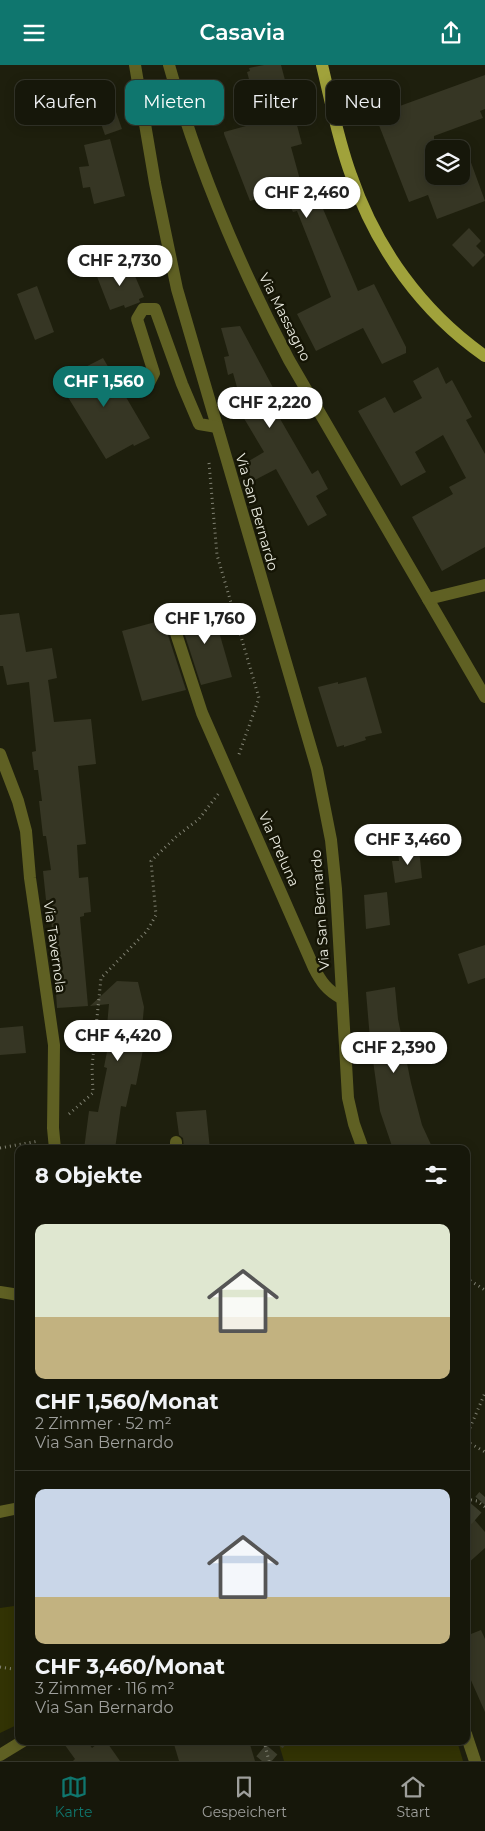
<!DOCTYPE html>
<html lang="de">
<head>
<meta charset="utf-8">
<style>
	:root { --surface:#16170a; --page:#1f2013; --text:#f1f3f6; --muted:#9e9f9c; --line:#35362b; --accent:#0f766e }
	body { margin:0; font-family:Montserrat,sans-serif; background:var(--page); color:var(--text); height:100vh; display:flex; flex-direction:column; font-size:19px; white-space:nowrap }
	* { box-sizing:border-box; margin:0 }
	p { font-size:16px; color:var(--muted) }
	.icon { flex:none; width:28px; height:28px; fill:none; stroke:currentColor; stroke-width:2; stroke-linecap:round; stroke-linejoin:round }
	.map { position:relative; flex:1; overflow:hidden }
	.sheet { position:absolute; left:15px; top:1080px; width:455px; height:600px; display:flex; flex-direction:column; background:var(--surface); border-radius:10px; box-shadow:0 2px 12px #0003,0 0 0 1px var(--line) }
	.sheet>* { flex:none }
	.guide { position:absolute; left:15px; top:15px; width:455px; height:45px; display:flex; gap:10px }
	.buttons { position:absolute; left:425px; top:75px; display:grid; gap:10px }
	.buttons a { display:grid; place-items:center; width:45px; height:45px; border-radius:10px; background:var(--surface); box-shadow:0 2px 12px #0003,0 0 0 1px var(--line); font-size:25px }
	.price { position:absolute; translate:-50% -42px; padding:0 11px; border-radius:18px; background:#fff; color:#222; font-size:16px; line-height:32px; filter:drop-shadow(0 1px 2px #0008) }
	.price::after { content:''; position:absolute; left:50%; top:30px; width:15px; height:11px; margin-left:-8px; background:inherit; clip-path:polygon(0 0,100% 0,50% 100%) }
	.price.selected { background:var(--accent); color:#fff }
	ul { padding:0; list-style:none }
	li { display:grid; align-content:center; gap:10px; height:265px; padding:0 20px }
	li+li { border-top:1px solid var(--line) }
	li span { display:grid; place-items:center; height:155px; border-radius:10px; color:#555 }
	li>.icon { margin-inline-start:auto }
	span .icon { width:90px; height:90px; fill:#fffc; stroke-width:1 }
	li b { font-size:21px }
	h2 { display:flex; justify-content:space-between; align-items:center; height:60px; padding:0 20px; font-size:21px }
	.chip { padding:0 18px; border-radius:10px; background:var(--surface); box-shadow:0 2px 12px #0003,0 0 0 1px var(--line); font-size:18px; line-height:45px }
	.chip.selected { background:var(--accent); color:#fff }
	header { display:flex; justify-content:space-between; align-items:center; height:65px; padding:0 20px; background:var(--accent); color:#fff; font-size:22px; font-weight:600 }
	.dock { display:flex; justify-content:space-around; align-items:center; height:70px; border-top:1px solid var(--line); background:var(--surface); font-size:14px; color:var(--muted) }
	.dock a { display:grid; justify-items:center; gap:2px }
	.dock .selected { color:var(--accent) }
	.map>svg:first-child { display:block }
	.green { fill:#323304 }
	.building { fill:#363624 }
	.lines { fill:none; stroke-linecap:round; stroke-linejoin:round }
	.highway-tunnel { stroke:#3d3e2d; stroke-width:15; stroke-dasharray:15 8; stroke-linecap:butt }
	.path { stroke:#828374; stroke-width:3; stroke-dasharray:1 4; stroke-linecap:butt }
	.minor { stroke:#5f6023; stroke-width:12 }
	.major { stroke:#a0a23b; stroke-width:12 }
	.labels { text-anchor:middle; stroke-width:5; stroke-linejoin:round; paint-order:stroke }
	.street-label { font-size:14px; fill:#eaebe0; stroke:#151505 }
</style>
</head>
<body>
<header><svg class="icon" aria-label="menu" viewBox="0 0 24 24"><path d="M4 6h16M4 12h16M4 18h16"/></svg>Casavia<svg class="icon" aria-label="share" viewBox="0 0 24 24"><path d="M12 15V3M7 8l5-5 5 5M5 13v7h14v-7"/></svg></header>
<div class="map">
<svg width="485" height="1696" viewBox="0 0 485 1696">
	<rect width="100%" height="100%" fill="#1e1f0d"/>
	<g class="green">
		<path d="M14 1541 19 1560V1659L0 1668V1543Z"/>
		<path d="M278 1676H457L463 1696H284Z"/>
	</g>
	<g class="building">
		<path d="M264 0H281L302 79 291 82 302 122 312 118 358 226 374 219 406 282V288L382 299 363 263 316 286 297 249 331 232 297 146 293 147 283 127 250 136 224 69V67L261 57 247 7 250 6 249 3Z"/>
		<path d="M485 10V44L480 46 483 53 434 71V111H461V95L469 92 485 136 437 154 428 130 409 137 375 50Z"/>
		<path d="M116 47 122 64 105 70 99 53Z"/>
		<path d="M110 74 125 131 94 139 90 122 83 123 79 102 89 101 84 80Z"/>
		<path d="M469 163 481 176 476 181 485 190 473 202 452 180Z"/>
		<path d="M129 197 144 232 139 234 140 237 138 238 125 243 124 240 110 245 96 209Z"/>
		<path d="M37 221 54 267 35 275 17 229Z"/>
		<path d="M240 261 277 330 268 333 312 409 318 405 328 424 316 431 327 450 308 461 276 404 253 416 244 399 264 387 236 340 240 333 233 308 228 310 224 292 229 291 221 263Z"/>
		<path d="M103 293 150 373 134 381 133 379 106 394 58 316Z"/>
		<path d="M438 302 446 319 452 315 472 352 466 355 485 389V482L442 506 412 452 453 429 449 422 466 413 443 370 415 387 426 407 401 421 358 346 385 332 394 348 422 333 413 316Z"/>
		<path d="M211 539 232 612 201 620 178 549Z"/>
		<path d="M19 548 26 587 52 583 57 613 48 615 54 657 91 654 96 699 78 701 86 779 77 780 79 813 88 812 91 847 84 848V851L80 852 88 941 57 943 50 835H46L43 806 51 805 46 771H43L39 736H42L38 705H34L32 687 36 686 29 617 7 620 3 601H0V550Z"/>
		<path d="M163 555 186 625 142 636 122 566Z"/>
		<path d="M366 612 382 668 365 672 366 675 344 682V680L337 682 318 622 338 617V619Z"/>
		<path d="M419 784 422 813 395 818 392 796H399L398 786Z"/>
		<path d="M387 827 390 860 366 864 364 830Z"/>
		<path d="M485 880V913L468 919 458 889Z"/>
		<path d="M117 916 138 917 144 942 140 985H143L136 1020 131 1019 126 1042 121 1041 115 1084H84L89 1046 98 1047 107 1003 104 1002 112 961H107L109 939 90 941Z"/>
		<path d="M395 922 398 954 411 1018 422 1060 433 1084H393L380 1046 370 974 366 927Z"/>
		<path d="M23 961 26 988 0 990V963Z"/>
		<path d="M206 1045 210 1084H184L183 1073 179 1070 176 1047Z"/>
		<path d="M466 1445 485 1467V1483L466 1500Z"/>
		<path d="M481 1565 485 1574V1647L466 1604V1571Z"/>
		<path d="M62 1676H87L92 1683 101 1676H106L120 1696H73L75 1694Z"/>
		<path d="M173 1676H249L255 1696H179Z"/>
	</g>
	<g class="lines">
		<g class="highway-tunnel">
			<path d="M466 1454 485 1432"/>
			<path d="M262 1696 279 1676"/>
		</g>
		<g class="path">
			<path d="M209 398 217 490 259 633 238 692"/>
			<path d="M69 1049 93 1028 92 1002 101 913 147 866 156 850 151 796 177 771 199 754 219 728"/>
			<path d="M0 1083 39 1076"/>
			<path d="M466 1213 485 1225"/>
			<path d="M466 1372 485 1328"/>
			<path d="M466 1376 485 1387"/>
			<path d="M466 1434 477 1436 485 1442"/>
			<path d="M0 1602 19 1605"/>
			<path d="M264 1676 269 1696"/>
		</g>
		<g class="minor">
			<path d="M135 0 155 118 177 224 317 704 331 775 336 824 348 1033 354 1059 363 1084"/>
			<path d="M169 0C198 104 239 200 289 295L485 632"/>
			<path d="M140 321 150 316 154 308 137 254 143 244H155L182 319 199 359 217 362"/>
			<path d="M428 534 485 520"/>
			<path d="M170 550 202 648 314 903C321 917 327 925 341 933"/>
			<path d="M0 689 18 736 26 766 30 813 54 980 53 1063 55 1084"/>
			<path d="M176 1077V1084"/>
			<path d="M0 1227 19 1230"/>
			<path d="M0 1447 19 1443"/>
			<path d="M466 1669 475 1696"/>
			<path d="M0 1690 23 1676"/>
		</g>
		<path class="major" d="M322 0C331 37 338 75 351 110 376 183 422 247 485 291"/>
	</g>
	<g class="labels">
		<g class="street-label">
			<text transform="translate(285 252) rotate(63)" y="5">Via Massagno</text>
			<text transform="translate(257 447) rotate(74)" y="5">Via San Bernardo</text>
			<text transform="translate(279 784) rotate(66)" y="5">Via Preluna</text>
			<text transform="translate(320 845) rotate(-94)" y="5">Via San Bernardo</text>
			<text transform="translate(55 882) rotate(82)" y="5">Via Tavernola</text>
		</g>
	</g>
</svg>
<div class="buttons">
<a><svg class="icon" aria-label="layers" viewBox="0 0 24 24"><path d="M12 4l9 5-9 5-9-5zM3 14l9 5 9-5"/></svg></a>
</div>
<b class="price" style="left:307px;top:154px">CHF 2,460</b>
<b class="price" style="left:120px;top:222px">CHF 2,730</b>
<b class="price selected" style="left:104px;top:343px">CHF 1,560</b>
<b class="price" style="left:270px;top:364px">CHF 2,220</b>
<b class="price" style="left:205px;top:580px">CHF 1,760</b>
<b class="price" style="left:408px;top:801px">CHF 3,460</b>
<b class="price" style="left:118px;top:997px">CHF 4,420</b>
<b class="price" style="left:394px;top:1009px">CHF 2,390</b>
<div class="guide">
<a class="chip">Kaufen</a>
<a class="chip selected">Mieten</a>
<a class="chip">Filter</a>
<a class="chip">Neu</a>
</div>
<section class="sheet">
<h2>8 Objekte<svg class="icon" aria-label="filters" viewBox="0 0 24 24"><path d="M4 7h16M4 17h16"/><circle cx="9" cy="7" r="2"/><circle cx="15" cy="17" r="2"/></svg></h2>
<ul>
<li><span style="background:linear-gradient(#dfe7d0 60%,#c2b280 0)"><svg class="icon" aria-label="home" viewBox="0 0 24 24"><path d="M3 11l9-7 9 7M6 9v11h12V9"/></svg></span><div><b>CHF 1,560/Monat</b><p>2 Zimmer · 52 m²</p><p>Via San Bernardo</p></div></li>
<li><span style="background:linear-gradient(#c9d6e8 70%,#c2b280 0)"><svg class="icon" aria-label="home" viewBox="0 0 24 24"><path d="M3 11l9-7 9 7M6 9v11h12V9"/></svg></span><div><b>CHF 3,460/Monat</b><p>3 Zimmer · 116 m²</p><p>Via San Bernardo</p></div></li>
</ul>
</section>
</div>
<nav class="dock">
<a class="selected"><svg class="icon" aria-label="map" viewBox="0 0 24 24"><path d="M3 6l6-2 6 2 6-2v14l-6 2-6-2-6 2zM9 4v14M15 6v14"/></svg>Karte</a>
<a><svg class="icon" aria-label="saved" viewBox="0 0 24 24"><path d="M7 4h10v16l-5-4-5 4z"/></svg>Gespeichert</a>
<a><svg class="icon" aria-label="home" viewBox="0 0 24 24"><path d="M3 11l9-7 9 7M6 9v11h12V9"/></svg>Start</a>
</nav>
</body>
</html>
